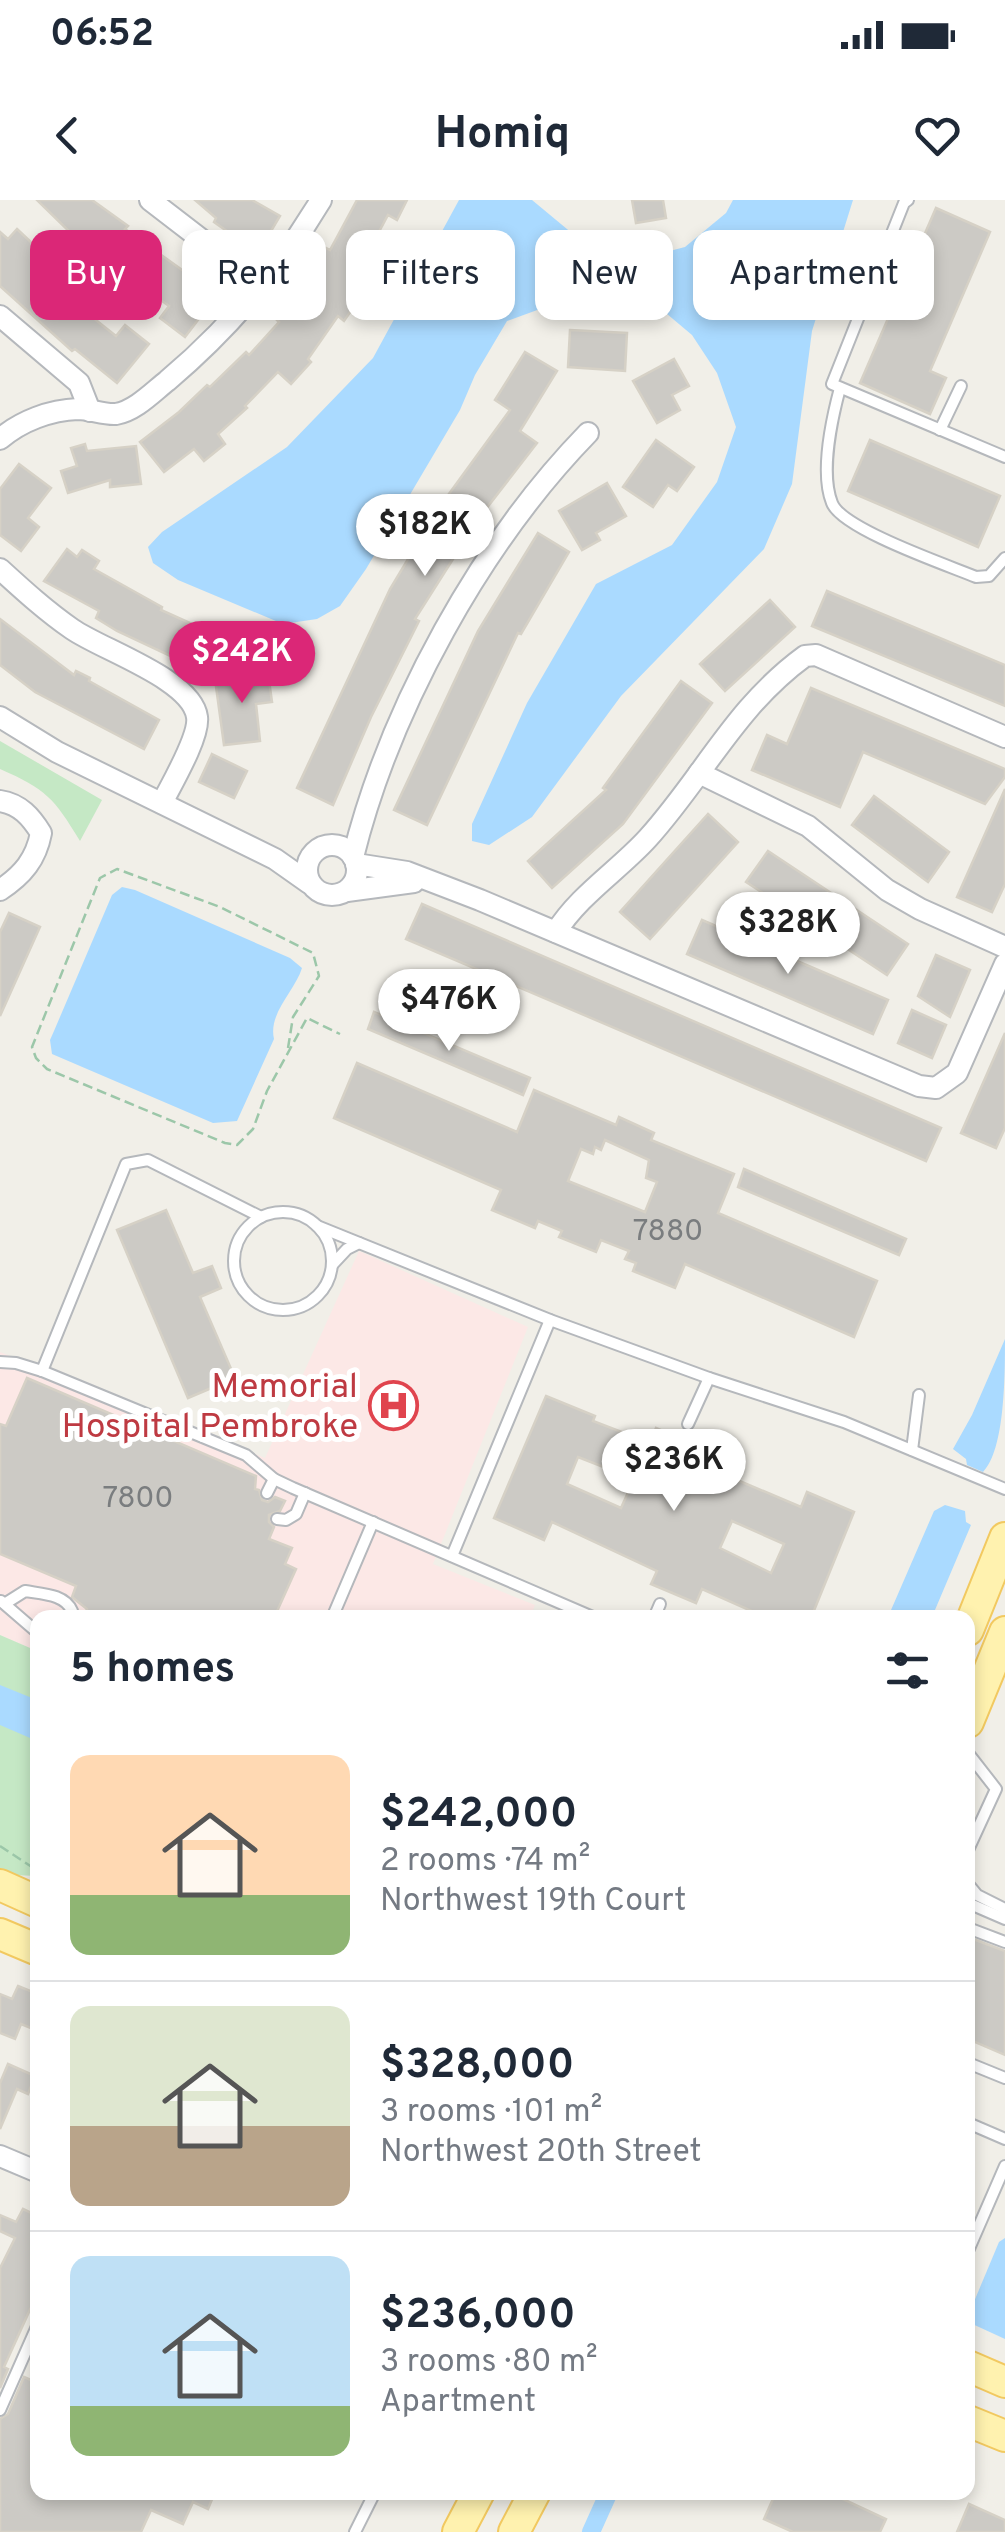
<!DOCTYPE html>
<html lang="en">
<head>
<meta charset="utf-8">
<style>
	:root { --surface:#fff; --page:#f6f6f7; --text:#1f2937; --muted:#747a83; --line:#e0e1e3; --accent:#db2777 }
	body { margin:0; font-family:Overpass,sans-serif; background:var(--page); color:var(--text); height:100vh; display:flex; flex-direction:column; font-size:38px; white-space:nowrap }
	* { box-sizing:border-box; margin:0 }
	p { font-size:32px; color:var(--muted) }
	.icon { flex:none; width:55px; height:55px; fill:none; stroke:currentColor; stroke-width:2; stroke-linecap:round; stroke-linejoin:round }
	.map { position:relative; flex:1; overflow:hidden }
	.sheet { position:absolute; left:30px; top:1410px; width:945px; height:890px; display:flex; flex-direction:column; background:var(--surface); border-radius:20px; box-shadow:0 5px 15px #0003 }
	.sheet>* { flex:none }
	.top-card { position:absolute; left:30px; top:30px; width:945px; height:90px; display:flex; gap:20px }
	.price { position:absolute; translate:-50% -85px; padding:0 22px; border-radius:35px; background:#fff; color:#222; font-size:32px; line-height:65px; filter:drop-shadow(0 2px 5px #0008) }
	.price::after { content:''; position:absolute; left:50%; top:60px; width:30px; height:22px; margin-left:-15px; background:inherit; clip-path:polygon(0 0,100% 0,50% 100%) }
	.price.on { background:var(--accent); color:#fff }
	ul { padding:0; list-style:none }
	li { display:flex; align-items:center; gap:30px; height:250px; padding:0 40px }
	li+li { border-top:2px solid var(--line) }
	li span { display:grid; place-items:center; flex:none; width:280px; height:200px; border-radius:20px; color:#555 }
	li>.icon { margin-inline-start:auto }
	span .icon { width:120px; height:120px; fill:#fffc; stroke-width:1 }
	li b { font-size:42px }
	h2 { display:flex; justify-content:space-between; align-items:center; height:120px; padding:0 40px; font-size:42px }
	.chip { padding:0 35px; border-radius:20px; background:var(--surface); box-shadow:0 5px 15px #0003; font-size:35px; line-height:90px }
	.chip.on { background:var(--accent); color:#fff }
	.status { display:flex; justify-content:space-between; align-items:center; height:70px; padding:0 50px; background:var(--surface); direction:ltr }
	.status svg { height:28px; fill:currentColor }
	header { display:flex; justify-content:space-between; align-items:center; height:130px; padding:0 40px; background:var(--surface); font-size:45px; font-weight:700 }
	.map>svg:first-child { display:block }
	.medical { fill:#fce8e6 }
	.green { fill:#c5e8c5 }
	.water { fill:#aadaff }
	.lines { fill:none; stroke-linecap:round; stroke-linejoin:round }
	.canal { stroke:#aadaff; stroke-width:18 }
	.building { fill:#cccac5; stroke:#d6d1c6; stroke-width:2.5; fill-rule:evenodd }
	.service-casing { stroke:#b5b8bc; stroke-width:14 }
	.minor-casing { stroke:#b5b8bc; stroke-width:24 }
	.primary-casing { stroke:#f2c960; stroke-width:34 }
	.path { stroke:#9cc7a9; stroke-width:2.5; stroke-dasharray:10 5; stroke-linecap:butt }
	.service { stroke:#fff; stroke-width:10 }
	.minor { stroke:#fff; stroke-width:20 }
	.primary { stroke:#fff2af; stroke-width:30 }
	.labels { text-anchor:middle; stroke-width:10; stroke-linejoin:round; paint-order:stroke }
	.number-label { font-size:30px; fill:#7a7d7f }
	.health-label { font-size:35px; fill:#be3a42; stroke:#fff; text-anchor:end }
</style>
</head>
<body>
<div class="status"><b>06:52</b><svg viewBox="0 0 49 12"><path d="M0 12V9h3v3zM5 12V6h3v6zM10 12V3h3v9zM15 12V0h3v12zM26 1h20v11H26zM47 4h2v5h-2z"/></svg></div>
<header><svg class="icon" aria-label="back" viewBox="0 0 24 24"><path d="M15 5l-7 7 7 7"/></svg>Homiq<svg class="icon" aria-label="heart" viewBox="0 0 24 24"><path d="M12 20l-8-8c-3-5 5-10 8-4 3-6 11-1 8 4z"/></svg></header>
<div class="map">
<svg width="1005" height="2332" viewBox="0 0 1005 2332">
	<rect width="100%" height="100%" fill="#f1efe8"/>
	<path class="medical" d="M359 1051 528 1127 433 1364 535 1405 530 1417 38 1418 37 1451 0 1435V1152L265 1258Z"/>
	<g class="green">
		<path d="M0 541 102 600 80 641C54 598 46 589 0 569Z"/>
		<path d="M0 1435 37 1451V1676L13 1675 0 1669Z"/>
	</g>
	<g class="water">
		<path d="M459 0H532L579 39 639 59 685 47 726 13 733 0H853L812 131 792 284 764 349 621 496 532 617 489 645 472 641V624L527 503 596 384 672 345 717 282 736 227 717 173 692 135 654 103 578 95 507 121 475 175 460 210 366 369 340 406 317 419 283 424 178 380 153 363 148 347 162 332 287 247 373 158Z"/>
		<path d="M122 687 135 690 290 758 302 768C295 791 268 813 274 839L237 921 213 923 52 854 50 840 54 831 112 695Z"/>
		<path d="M1005 1139C1005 1176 1005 1250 983 1272L967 1265 966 1259 953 1249 972 1215Z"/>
		<path d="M945 1305 965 1311 966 1322 971 1325 932 1417H888L934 1311Z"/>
		<path d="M0 1485 37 1500V1541L0 1525Z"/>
		<path d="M1005 2038V2139L968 2122V2116L999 2042Z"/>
	</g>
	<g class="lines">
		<path class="canal" d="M591 2332 609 2292"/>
	</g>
	<g class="building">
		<path d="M37 0H92L128 26 125 29 217 95 185 137 160 118 169 106 79 41Z"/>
		<path d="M195 0H252L280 16 258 53 214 22 216 18Z"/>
		<path d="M357 0H407L397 20 388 15 366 56 369 58 349 90 360 98 344 121 338 116 308 159 311 162 291 184 278 172 245 206 247 208 218 234 225 244 204 261 194 249 164 272 140 242 179 212 207 185 210 187 246 152 249 155 279 122 277 120 294 96 296 97 326 48 330 50Z"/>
		<path d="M632 0H663L666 18 636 23Z"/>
		<path d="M936 8 990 32 930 171 946 178 930 214 860 183Z"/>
		<path d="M17 29 66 75 56 85 82 109 116 136 125 125 149 144 117 183 75 149 72 151 0 86V32L8 39Z"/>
		<path d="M570 130 627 133 625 171 568 167Z"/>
		<path d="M525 152 557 171 520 231 537 243 479 318 415 419 419 421 371 517 333 605 297 588 390 389 438 309 510 210 495 200Z"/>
		<path d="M674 159 689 186 672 195 680 210 657 223 633 181Z"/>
		<path d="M656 240 694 267 677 291 668 285 653 307 623 287Z"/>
		<path d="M870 240 1000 296 978 347 848 291Z"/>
		<path d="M85 244 87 251 136 246 141 284 110 287V280L68 293 61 271 77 266 71 248Z"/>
		<path d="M19 264 51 288 28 318 39 327 21 351 0 335V289Z"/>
		<path d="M607 283 626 316 596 333 600 340 582 350 559 311Z"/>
		<path d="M538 333 569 352 521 434 518 433 427 625 394 610 478 431Z"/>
		<path d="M67 349 77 357 82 350 99 361 94 369 162 407 161 410 228 440 211 475 117 431 96 418 99 411 44 381Z"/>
		<path d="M827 391 1005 465V506L812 426Z"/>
		<path d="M770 400 795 427 725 491 700 464Z"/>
		<path d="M0 419 74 475 76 471 90 478 89 481 159 520 144 549 35 492 0 465Z"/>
		<path d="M268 473 272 502 256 504 260 541 224 545 215 479Z"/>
		<path d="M681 481 712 503 623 624 552 688 528 661 606 590 603 588Z"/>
		<path d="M811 488 1005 569V577L985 604 863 552 840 607 752 570 767 535 787 544Z"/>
		<path d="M212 554 247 571 234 598 199 582Z"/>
		<path d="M1005 589V684L992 712 957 697Z"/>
		<path d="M874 596 949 652 928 682 852 625Z"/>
		<path d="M708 614 738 642 650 739 620 712Z"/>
		<path d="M768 651 908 744 887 775 746 682Z"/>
		<path d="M422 704 941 928 926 961 406 739Z"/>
		<path d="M9 713 40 727 0 816V732Z"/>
		<path d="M702 720 888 800 873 834 687 754Z"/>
		<path d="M936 755 970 770 950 817 918 796Z"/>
		<path d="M912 810 946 825 932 858 898 843Z"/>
		<path d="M374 812 530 878 523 895 368 829Z"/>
		<path d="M1005 833V928L996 948 961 933Z"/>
		<path d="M357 863 517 932 534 890 616 925 619 917 654 933 651 940 734 974 718 1013 877 1081 854 1137 685 1064 675 1088 633 1071 636 1063 625 1059 629 1051 601 1040 596 1052 559 1037 562 1031 538 1021 535 1028 492 1010 501 990 334 918ZM605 940 649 960 646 978 657 982 645 1012 568 981 581 949 593 954 595 947 601 950Z"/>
		<path d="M744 969 906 1039 899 1055 738 987Z"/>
		<path d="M166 1010 193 1073 212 1066 221 1088 200 1097 235 1178 188 1198 117 1030Z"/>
		<path d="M27 1178 256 1276 255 1289 259 1290 262 1300 268 1302 275 1297 285 1301 280 1311 269 1315V1322L274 1327 269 1339 292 1348 285 1364 296 1369 274 1418H83L87 1409 72 1397 76 1386 0 1354V1224L6 1226Z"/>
		<path d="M546 1196 595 1216 593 1221 650 1243 656 1228 702 1248 695 1262 801 1307 807 1292 854 1312 811 1418H767L702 1389 696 1403 651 1384 657 1371 552 1322 544 1340 494 1318ZM578 1257 634 1279 621 1308 567 1284ZM732 1321 784 1344 771 1373 720 1348Z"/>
		<path d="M968 1737 1005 1751V1855L968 1839Z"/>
		<path d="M18 1786 38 1794V1831L21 1824 15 1839 0 1833V1794L12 1799Z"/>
		<path d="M8 1864 35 1876 28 1894 17 1889 0 1929V1883Z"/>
		<path d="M23 2009 38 2016V2092L4 2167 8 2169 0 2188V2068L15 2038 0 2031V2015L16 2022Z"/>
		<path d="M24 2177 38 2183V2292H215L208 2309 193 2302 183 2324 151 2310 141 2332H0V2219L8 2214Z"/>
		<path d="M776 2292H828L886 2319 880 2332H793L764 2319Z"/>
		<path d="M969 2304 1005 2320V2332H957Z"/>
	</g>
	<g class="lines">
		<defs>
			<g id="service">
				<path d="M908 0 904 3 832 184 1005 257"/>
				<path d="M840 188C832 218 820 273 832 303 842 329 947 365 976 377L989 376 1005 358"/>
				<path d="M940 230 961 186"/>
				<circle cx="283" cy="1061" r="49"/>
				<path d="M317 1026 550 1120 709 1178 844 1222 1005 1289"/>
				<path d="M332 1065 347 1049 359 1043"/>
				<path d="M0 1162 16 1163 42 1171 246 1255 274 1279 293 1288 595 1418"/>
				<path d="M42 1171 126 964 148 960 261 1017"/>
				<path d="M688 1224 709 1178"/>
				<path d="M912 1250 919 1195"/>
				<path d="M267 1293 274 1279"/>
				<path d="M277 1319 286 1320 296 1314 305 1293"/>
				<path d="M452 1356 550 1120"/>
				<path d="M1 1401 38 1433"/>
				<path d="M6 1403 25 1391C42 1394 65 1394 72 1411L70 1418"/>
				<path d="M332 1418 373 1322"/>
				<path d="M654 1418 660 1404"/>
				<path d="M968 1553 996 1589 968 1650"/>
				<path d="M968 1684 977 1695 1005 1709"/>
				<path d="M968 1703 1005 1719"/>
				<path d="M968 1728 1005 1742"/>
				<path d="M968 1863 1005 1878"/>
				<path d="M968 1923 1005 1939"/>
				<path d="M968 2051 1005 1966"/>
				<path d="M0 2210 38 2124"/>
				<path d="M355 2332 375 2292"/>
			</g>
			<g id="minor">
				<path d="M150 0 263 87"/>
				<path d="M0 116 79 183 90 211"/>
				<path d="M0 239C21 221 50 210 78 209 90 209 104 215 116 214 135 211 153 192 167 181 230 128 279 70 321 0"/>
				<path d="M0 369C23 390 46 411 72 429 102 450 192 479 197 517 200 536 171 585 162 603"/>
				<path d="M0 517 57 552 275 659 309 683"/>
				<path d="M699 573 808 626 887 690 920 709 1005 747"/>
				<path d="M0 601C20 604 31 617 41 633 36 659 23 675 0 690"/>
				<circle cx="332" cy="670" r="25"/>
				<path d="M353 657C390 508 481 343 588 233"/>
				<path d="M356 664 407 672 480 700 919 886 936 888 957 873 1005 764"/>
				<path d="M347 691 414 682"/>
				<path d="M556 732C579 695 619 670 648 638 704 576 735 507 805 456L816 455 1005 537"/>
				<path d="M0 1956 38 1972"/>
			</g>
			<g id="primary">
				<path d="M968 1430 1005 1338"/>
				<path d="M968 1522 1005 1432"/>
				<path d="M0 1685 38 1702"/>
				<path d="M0 1734 38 1750"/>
				<path d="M968 2166 1005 2182"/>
				<path d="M968 2221 1005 2236"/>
				<path d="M458 2332 479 2292"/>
				<path d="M514 2332 535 2292"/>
			</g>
		</defs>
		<use href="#service" class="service-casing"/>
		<use href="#minor" class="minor-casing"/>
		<use href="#primary" class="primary-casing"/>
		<g class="path">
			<path d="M288 848 293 817 319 776 313 753 220 707 117 669 100 678 32 847 36 858 47 869 225 943 237 945 253 929 267 891 307 818 340 834"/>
			<path d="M0 1646 38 1671"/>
		</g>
		<use href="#service" class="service"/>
		<use href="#minor" class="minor"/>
		<use href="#primary" class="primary"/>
	</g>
	<defs>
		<symbol id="hospital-ring" viewBox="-11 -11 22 22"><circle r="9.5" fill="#fff" stroke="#e0444e" stroke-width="1.5"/><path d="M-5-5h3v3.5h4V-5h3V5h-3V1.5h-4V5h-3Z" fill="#e0444e"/></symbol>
	</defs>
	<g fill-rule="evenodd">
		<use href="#hospital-ring" x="366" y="1178" width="55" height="55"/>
	</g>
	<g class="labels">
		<g class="number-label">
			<text x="668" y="1040">7880</text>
			<text x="138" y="1307">7800</text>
		</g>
		<g class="health-label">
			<text x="358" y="1197">Memorial<tspan x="358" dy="40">Hospital Pembroke</tspan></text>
		</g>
	</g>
</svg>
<b class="price" style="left:425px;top:379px">$182K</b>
<b class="price on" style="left:242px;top:506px">$242K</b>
<b class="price" style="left:788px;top:777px">$328K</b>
<b class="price" style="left:449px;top:854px">$476K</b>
<b class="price" style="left:674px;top:1314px">$236K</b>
<div class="top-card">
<a class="chip on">Buy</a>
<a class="chip">Rent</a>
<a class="chip">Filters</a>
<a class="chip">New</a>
<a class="chip">Apartment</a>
</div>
<section class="sheet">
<h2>5 homes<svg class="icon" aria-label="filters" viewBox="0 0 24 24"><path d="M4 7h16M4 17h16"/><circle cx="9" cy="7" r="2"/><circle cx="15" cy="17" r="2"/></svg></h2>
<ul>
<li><span style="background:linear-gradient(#ffd9b3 70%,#8fb573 0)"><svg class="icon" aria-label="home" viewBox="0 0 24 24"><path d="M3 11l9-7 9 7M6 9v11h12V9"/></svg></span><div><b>$242,000</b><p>2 rooms · 74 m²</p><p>Northwest 19th Court</p></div></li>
<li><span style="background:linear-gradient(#dfe7d0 60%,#b9a48a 0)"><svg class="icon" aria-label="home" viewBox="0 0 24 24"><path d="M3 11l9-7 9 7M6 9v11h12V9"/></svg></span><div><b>$328,000</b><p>3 rooms · 101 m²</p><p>Northwest 20th Street</p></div></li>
<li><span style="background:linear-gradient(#bfe0f5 75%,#8fb573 0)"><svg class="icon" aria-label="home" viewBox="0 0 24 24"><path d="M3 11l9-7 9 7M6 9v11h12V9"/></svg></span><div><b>$236,000</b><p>3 rooms · 80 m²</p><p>Apartment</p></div></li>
</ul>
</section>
</div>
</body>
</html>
